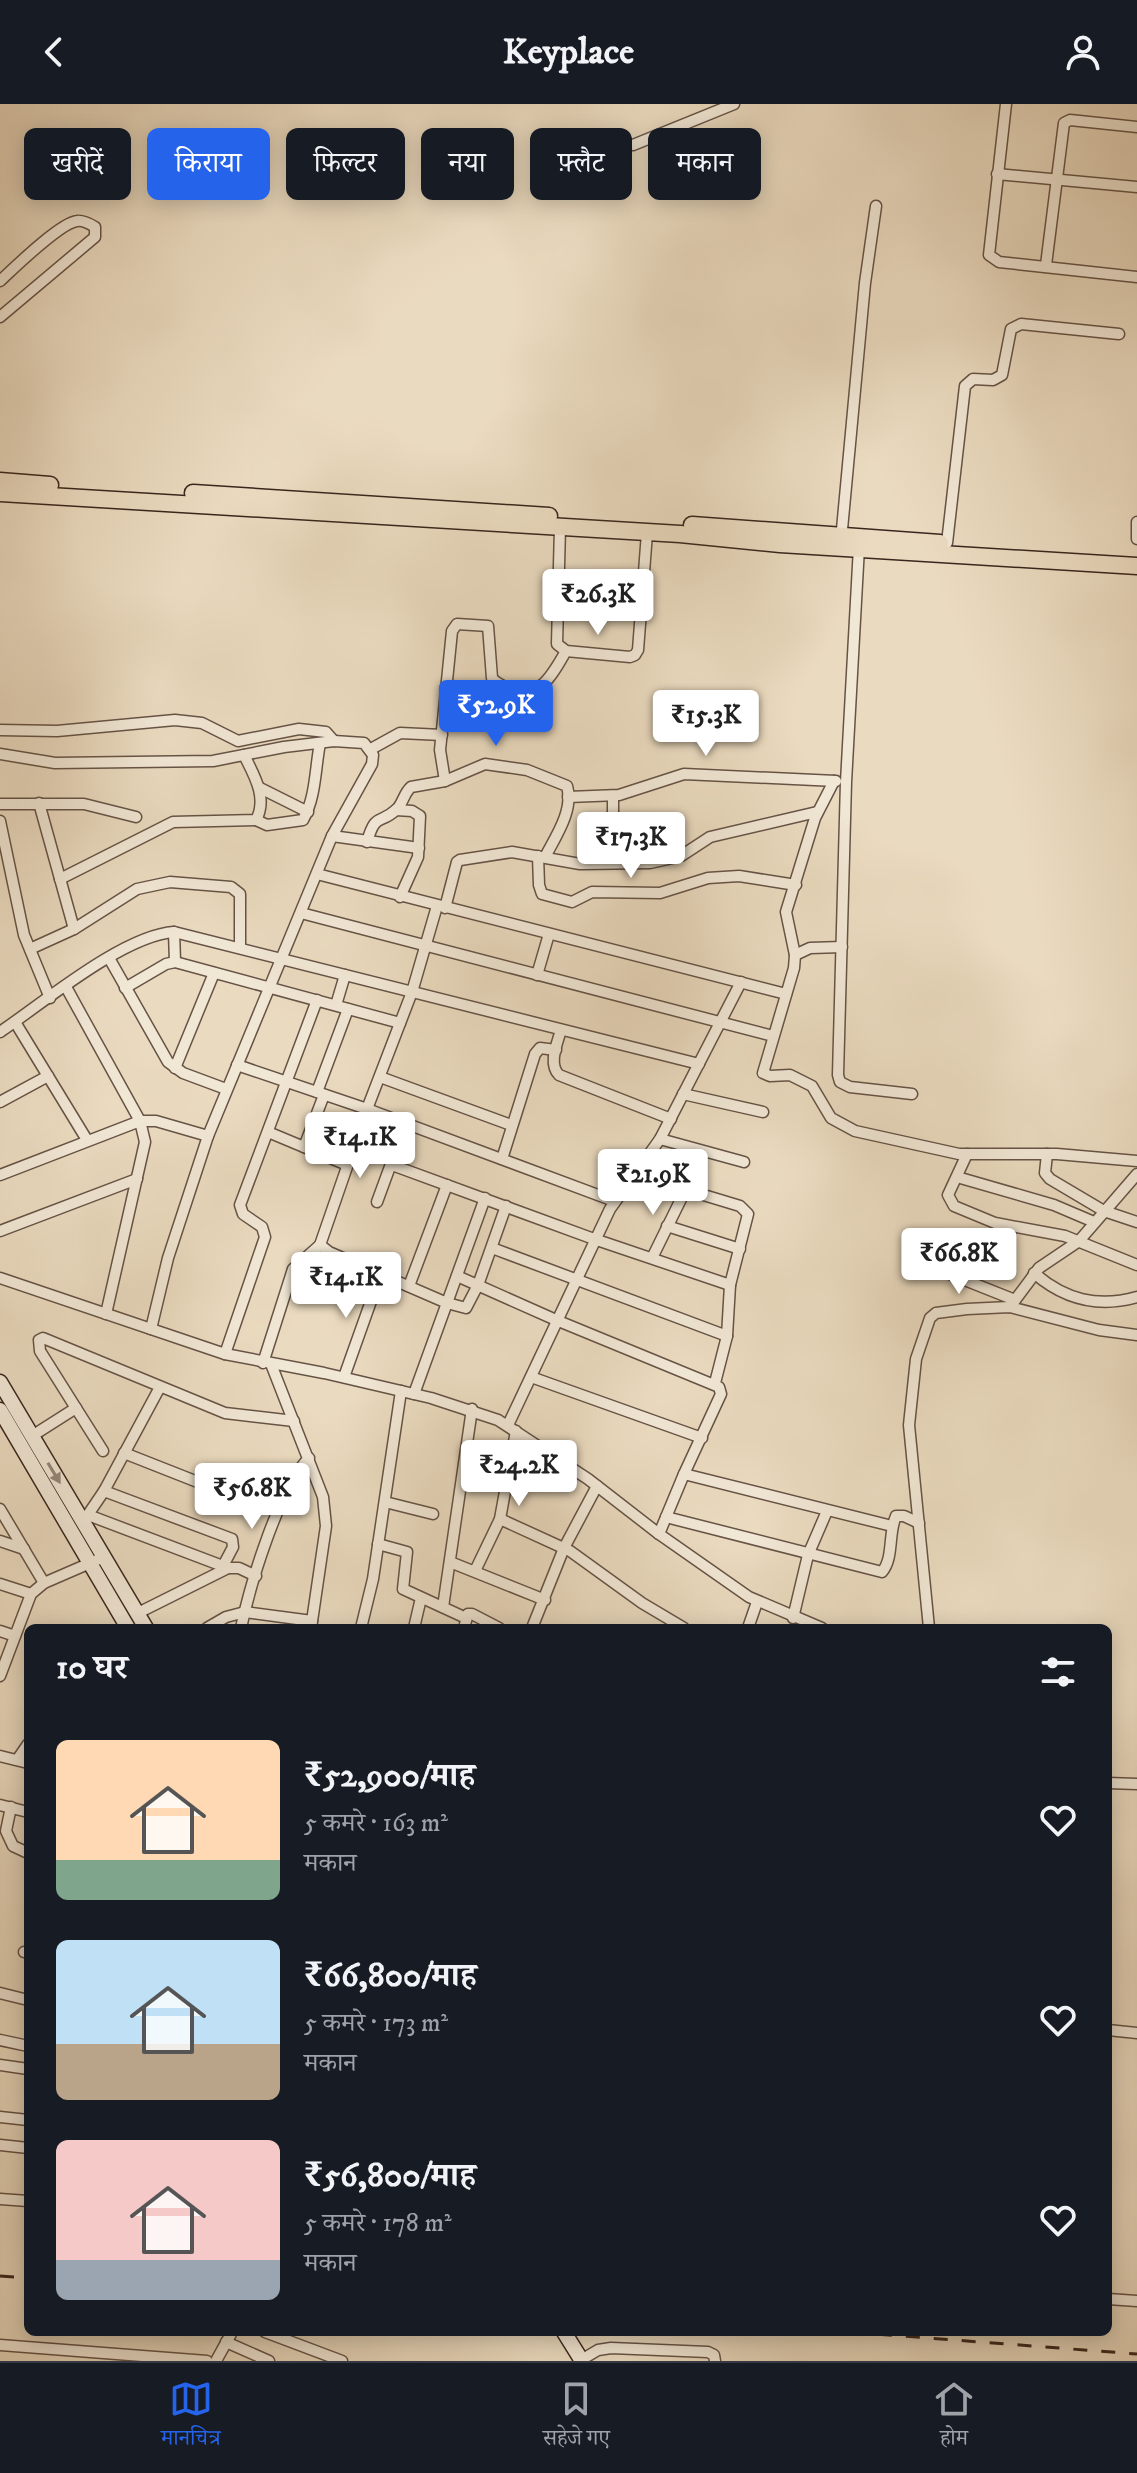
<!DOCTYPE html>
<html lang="hi">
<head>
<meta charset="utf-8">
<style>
	:root { --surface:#171b24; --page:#20242c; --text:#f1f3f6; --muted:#9ea1a6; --line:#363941; --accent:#2563eb }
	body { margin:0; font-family:"IM FELL DW Pica","Noto Serif Devanagari",serif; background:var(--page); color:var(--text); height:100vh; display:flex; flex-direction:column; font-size:30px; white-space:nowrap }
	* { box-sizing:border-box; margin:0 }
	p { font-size:26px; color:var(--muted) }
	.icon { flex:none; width:44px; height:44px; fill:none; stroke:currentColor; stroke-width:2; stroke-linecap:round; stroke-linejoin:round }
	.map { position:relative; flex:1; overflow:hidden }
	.sheet { position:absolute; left:24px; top:1520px; width:1088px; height:712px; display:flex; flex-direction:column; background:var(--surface); border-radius:12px; box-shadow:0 4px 20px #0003 }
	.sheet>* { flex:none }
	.guide { position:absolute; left:24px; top:24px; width:1090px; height:72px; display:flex; gap:16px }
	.price { position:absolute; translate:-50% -68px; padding:0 18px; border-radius:8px; background:#fff; color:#222; font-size:26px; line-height:52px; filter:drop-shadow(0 2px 4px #0008) }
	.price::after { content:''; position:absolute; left:50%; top:48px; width:24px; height:18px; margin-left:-12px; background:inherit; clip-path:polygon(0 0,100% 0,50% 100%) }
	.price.selected { background:var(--accent); color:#fff }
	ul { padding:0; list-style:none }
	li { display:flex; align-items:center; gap:24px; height:200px; padding:0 32px }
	li span { display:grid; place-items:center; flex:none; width:224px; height:160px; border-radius:12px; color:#555 }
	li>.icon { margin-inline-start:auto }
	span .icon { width:96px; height:96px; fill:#fffc; stroke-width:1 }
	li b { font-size:34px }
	h2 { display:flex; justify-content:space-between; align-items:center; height:96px; padding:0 32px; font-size:34px }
	.pill { padding:0 28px; border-radius:12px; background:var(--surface); box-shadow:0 4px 20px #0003; font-size:28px; line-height:72px }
	.pill.selected { background:var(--accent); color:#fff }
	header { display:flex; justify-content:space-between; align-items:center; height:104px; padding:0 32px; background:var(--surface); font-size:36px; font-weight:700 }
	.menu { display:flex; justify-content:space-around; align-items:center; height:112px; border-top:2px solid var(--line); background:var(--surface); font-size:22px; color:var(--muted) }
	.menu a { display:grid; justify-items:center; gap:4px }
	.menu .selected { color:var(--accent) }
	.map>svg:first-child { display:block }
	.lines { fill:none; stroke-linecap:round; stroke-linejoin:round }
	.street-casing { stroke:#665346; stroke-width:13 }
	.secondary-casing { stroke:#3a261e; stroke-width:17 }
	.primary-casing { stroke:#3a261e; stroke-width:19 }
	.street { stroke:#f1e7d5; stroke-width:10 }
	.secondary { stroke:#f1e7d5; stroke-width:14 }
	.primary { stroke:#eadabf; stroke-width:16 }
	.rail { stroke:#3a261e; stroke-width:3; stroke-dasharray:14 14; stroke-linecap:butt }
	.oneway { fill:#96867a }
</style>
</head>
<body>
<header><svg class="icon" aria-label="back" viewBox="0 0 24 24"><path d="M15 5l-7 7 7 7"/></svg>Keyplace<svg class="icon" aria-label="person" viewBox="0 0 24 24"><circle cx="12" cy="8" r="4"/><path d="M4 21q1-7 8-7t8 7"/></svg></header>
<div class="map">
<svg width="1137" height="2257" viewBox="0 0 1137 2257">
	<rect width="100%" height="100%" fill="#eadabf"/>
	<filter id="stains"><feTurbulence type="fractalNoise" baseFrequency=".0025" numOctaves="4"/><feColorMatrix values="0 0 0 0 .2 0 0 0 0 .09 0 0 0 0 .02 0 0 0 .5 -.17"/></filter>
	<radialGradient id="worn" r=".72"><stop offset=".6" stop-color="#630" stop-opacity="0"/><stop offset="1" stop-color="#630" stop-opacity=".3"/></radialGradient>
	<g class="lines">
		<defs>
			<g id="street">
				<path d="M1006 0 989 151 999 158 1137 173"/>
				<path d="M633 41 734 0"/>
				<path d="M997 70 1137 83"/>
				<path d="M1046 161 1064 19 1070 16 1137 23"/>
				<path d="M0 177C14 164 60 119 77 117 83 116 90 120 95 123V133L0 213"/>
				<path d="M1137 418V435"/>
				<path d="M560 423 557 540 566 547 630 553 635 551 638 546 647 429"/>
				<path d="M841 436 865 179 876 102"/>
				<path d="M947 439 965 282 973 275 993 276 1002 271 1011 225 1021 220 1119 230"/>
				<path d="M859 443 846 678 838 971 840 978 850 983 912 990"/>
				<path d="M0 626 57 627 175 616 202 619 238 637 299 625 326 628 334 637"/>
				<path d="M371 645 400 629 442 631"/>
				<path d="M0 650 55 659 213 657 284 643 334 637 364 639 373 651 372 660 332 732 208 1032 168 1154 151 1225"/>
				<path d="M445 677 440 646 452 527 457 520 488 522 492 574C496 579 501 581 508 584 539 598 552 571 566 547"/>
				<path d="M834 677 815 714 786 808 795 851 794 864 763 969 770 972 790 971 812 982 831 1014 855 1027 959 1050H1057L1137 1057"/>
				<path d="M260 684 308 708"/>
				<path d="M568 693 619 691 684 670 836 677"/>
				<path d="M39 699 74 825"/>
				<path d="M0 700H84L136 713"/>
				<path d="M396 706 412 707 420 712 418 753 400 793"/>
				<path d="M256 716 267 721 303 716C316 693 315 665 320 639"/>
				<path d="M0 717 24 831 50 894"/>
				<path d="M332 732 419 744"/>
				<path d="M367 738C376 707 379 722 397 705 403 699 404 689 411 683L445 677 485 660 527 666 567 682C574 706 556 732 545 753"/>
				<path d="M538 752 539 781 542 790 572 798 592 788 660 789 708 774 739 772 796 781"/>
				<path d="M602 758 613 711V692"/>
				<path d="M317 770 786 890"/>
				<path d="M60 775 173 718 256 716C268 694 254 671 244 651"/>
				<path d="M437 802 412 888 367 1005 320 1141 329 1148 447 1199 466 1204 478 1181 506 1102"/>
				<path d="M445 804 457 758 460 756 512 748 580 760 650 759 681 752 710 733 817 708"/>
				<path d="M301 809 773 932"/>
				<path d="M174 828 175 858"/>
				<path d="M30 845 74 825 137 785 170 778 231 783 240 790V844"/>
				<path d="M795 851 810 844 842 843"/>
				<path d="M109 854 168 958 183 969 226 985"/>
				<path d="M537 871 549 830"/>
				<path d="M66 883 140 1017 145 1038 106 1210"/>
				<path d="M125 884 166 860 175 858 400 919"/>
				<path d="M336 901 345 871"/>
				<path d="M15 918 87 1036"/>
				<path d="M561 926C557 940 548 960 559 971L671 1015"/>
				<path d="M0 928C43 899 124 831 174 828L699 960"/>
				<path d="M237 961 367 1005 614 1097"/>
				<path d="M175 964 214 869"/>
				<path d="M380 973 511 1021"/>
				<path d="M317 988 348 905"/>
				<path d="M683 990 763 1008"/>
				<path d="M0 998 48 972"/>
				<path d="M268 1028 347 1061"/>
				<path d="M660 1035 744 1058"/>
				<path d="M304 1043 324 991"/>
				<path d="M967 1050 948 1091 954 1102 995 1119 1065 1132 1137 1161"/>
				<path d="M1047 1050 1045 1069 1050 1075 1104 1107 1137 1118"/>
				<path d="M502 1055 535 950 540 944 556 946"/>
				<path d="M392 1061 594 1135 730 1181"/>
				<path d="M634 1070 740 1102 748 1110 730 1181 727 1232 715 1279"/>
				<path d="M0 1071 140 1017H156L208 1032"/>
				<path d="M957 1073 1054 1101 1094 1118"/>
				<path d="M377 1098 406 1019"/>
				<path d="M667 1122 740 1145"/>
				<path d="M0 1127 137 1075"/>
				<path d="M492 1144 727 1232"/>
				<path d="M652 1154 685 1087"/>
				<path d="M917 1157 1015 1196"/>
				<path d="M1034 1169C1065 1196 1098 1204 1137 1193"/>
				<path d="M457 1172 556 1216 719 1283 721 1290 684 1370 659 1430"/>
				<path d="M0 1174 225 1250 324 1269 431 1294 498 1316 588 1375 659 1430 749 1493 822 1524"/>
				<path d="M409 1182 447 1081"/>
				<path d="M1010 1203 1039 1164 1079 1137 1137 1070"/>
				<path d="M225 1250 265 1133 262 1123 243 1110 240 1101 317 896"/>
				<path d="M263 1259 293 1165 320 1141"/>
				<path d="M271 1260 323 1393 326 1422 311 1524"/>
				<path d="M344 1273 381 1169"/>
				<path d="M531 1273 702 1334"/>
				<path d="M414 1290 485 1094"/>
				<path d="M508 1321 610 1105 660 1035 741 878"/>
				<path d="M32 1332 76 1304"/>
				<path d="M103 1347 40 1247 39 1236 43 1234 225 1309 294 1317"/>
				<path d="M124 1349 251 1399"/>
				<path d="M684 1370 892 1422"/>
				<path d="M104 1387 232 1435 233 1443 223 1462"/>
				<path d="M385 1398 433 1410"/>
				<path d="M0 1405 44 1479"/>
				<path d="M88 1411 228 1464"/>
				<path d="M666 1413 882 1468C894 1454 888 1429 896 1412H904L919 1419"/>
				<path d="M500 1415 570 1447 642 1499 684 1524"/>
				<path d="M83 1418 104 1387 160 1283"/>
				<path d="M0 1437 24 1445"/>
				<path d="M378 1440 407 1448 403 1485 466 1514"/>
				<path d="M450 1458 545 1496"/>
				<path d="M475 1467 500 1415 516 1327"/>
				<path d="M0 1480 31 1490"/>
				<path d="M443 1503 472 1305"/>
				<path d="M138 1509 228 1464H239L256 1472"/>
				<path d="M793 1514 808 1451 827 1407"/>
				<path d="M207 1524 226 1513 245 1508 312 1517"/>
				<path d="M241 1524C250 1481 279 1384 309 1354"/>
				<path d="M361 1524 373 1475 401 1287"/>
				<path d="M414 1524 421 1494"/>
				<path d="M464 1524 468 1510H472L499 1524"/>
				<path d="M532 1524 564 1444 597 1382"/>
				<path d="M748 1524 757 1498"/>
				<path d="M929 1524 909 1321 916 1255 930 1214 936 1209 967 1205 1010 1203 1099 1226 1137 1231"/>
				<path d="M0 1527 15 1532"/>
				<path d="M0 1572 31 1490 44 1479 104 1453"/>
				<path d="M0 1652 28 1659"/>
				<path d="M17 1656 28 1640"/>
				<path d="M1108 1679 1137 1680"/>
				<path d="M0 1701 28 1708"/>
				<path d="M11 1703 6 1727 13 1742 28 1749"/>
				<path d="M24 1848 28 1849"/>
				<path d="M0 1889 28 1896"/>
				<path d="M1108 1926 1137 1929"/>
				<path d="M0 1936 28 1942"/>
				<path d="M0 1961 28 1965"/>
				<path d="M0 2013 28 2016"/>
				<path d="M0 2041 28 2044"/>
				<path d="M0 2095 28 2097"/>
				<path d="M1108 2195 1137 2197"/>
				<path d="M265 2228 342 2257"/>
				<path d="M226 2238 269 2257"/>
				<path d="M0 2241 207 2257"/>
				<path d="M581 2256 598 2246 611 2244 708 2248 714 2251 715 2257"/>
				<path d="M216 2257 232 2228"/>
			</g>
			<g id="secondary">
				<path d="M0 1278 146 1524"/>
				<path d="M0 1306 128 1524"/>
				<path d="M564 2228 582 2257"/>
			</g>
			<g id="primary">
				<path d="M0 377 50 381"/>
				<path d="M0 389 680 430 780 440 1137 462"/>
				<path d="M193 389 549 412"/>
				<path d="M692 421 940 439"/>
			</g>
		</defs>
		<use href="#street" class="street-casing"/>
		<use href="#secondary" class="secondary-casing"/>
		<use href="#primary" class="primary-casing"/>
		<use href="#street" class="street"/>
		<use href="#secondary" class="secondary"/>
		<use href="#primary" class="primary"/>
		<g class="rail">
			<path d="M0 2172 28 2174"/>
			<path d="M850 2228 1137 2250"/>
		</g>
	</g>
	<defs><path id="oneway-solid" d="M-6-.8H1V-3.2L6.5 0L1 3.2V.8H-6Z" transform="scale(2)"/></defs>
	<use class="oneway" href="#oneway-solid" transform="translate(54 1369) rotate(59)"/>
	<rect width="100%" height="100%" filter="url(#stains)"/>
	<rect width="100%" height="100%" fill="url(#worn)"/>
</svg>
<b class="price" style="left:598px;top:533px">₹26.3K</b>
<b class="price selected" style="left:496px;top:644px">₹52.9K</b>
<b class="price" style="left:706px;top:654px">₹15.3K</b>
<b class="price" style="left:631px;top:776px">₹17.3K</b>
<b class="price" style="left:360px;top:1076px">₹14.1K</b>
<b class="price" style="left:653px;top:1113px">₹21.9K</b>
<b class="price" style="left:959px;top:1192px">₹66.8K</b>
<b class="price" style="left:346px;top:1216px">₹14.1K</b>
<b class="price" style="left:519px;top:1404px">₹24.2K</b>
<b class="price" style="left:252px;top:1427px">₹56.8K</b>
<div class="guide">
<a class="pill">खरीदें</a>
<a class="pill selected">किराया</a>
<a class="pill">फ़िल्टर</a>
<a class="pill">नया</a>
<a class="pill">फ़्लैट</a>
<a class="pill">मकान</a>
</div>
<section class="sheet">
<h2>10 घर<svg class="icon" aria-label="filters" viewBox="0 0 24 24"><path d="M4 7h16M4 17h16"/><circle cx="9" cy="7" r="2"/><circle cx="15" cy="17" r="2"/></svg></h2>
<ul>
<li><span style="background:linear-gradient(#ffd9b3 75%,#7fa58c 0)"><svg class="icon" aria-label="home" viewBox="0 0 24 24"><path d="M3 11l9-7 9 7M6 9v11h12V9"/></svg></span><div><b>₹52,900/माह</b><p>5 कमरे · 163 m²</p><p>मकान</p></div><svg class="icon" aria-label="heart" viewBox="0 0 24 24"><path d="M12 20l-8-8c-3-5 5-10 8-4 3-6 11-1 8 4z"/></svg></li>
<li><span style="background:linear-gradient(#bfe0f5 65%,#b9a48a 0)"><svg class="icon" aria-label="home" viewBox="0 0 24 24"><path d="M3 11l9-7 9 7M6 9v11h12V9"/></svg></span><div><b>₹66,800/माह</b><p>5 कमरे · 173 m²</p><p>मकान</p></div><svg class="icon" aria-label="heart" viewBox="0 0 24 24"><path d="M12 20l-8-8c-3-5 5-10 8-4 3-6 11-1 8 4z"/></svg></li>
<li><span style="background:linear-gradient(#f6c9c9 75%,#9aa5b1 0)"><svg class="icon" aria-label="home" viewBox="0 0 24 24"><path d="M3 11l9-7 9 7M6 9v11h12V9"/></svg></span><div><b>₹56,800/माह</b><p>5 कमरे · 178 m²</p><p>मकान</p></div><svg class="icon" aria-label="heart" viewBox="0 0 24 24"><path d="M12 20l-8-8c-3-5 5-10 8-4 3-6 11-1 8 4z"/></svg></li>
</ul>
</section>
</div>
<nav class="menu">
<a class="selected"><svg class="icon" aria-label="map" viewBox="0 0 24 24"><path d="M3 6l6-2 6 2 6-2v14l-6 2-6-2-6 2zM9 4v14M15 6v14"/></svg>मानचित्र</a>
<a><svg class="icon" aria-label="saved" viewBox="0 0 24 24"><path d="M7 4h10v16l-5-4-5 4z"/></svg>सहेजे गए</a>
<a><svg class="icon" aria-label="home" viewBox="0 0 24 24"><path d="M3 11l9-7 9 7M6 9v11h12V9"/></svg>होम</a>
</nav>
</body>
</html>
